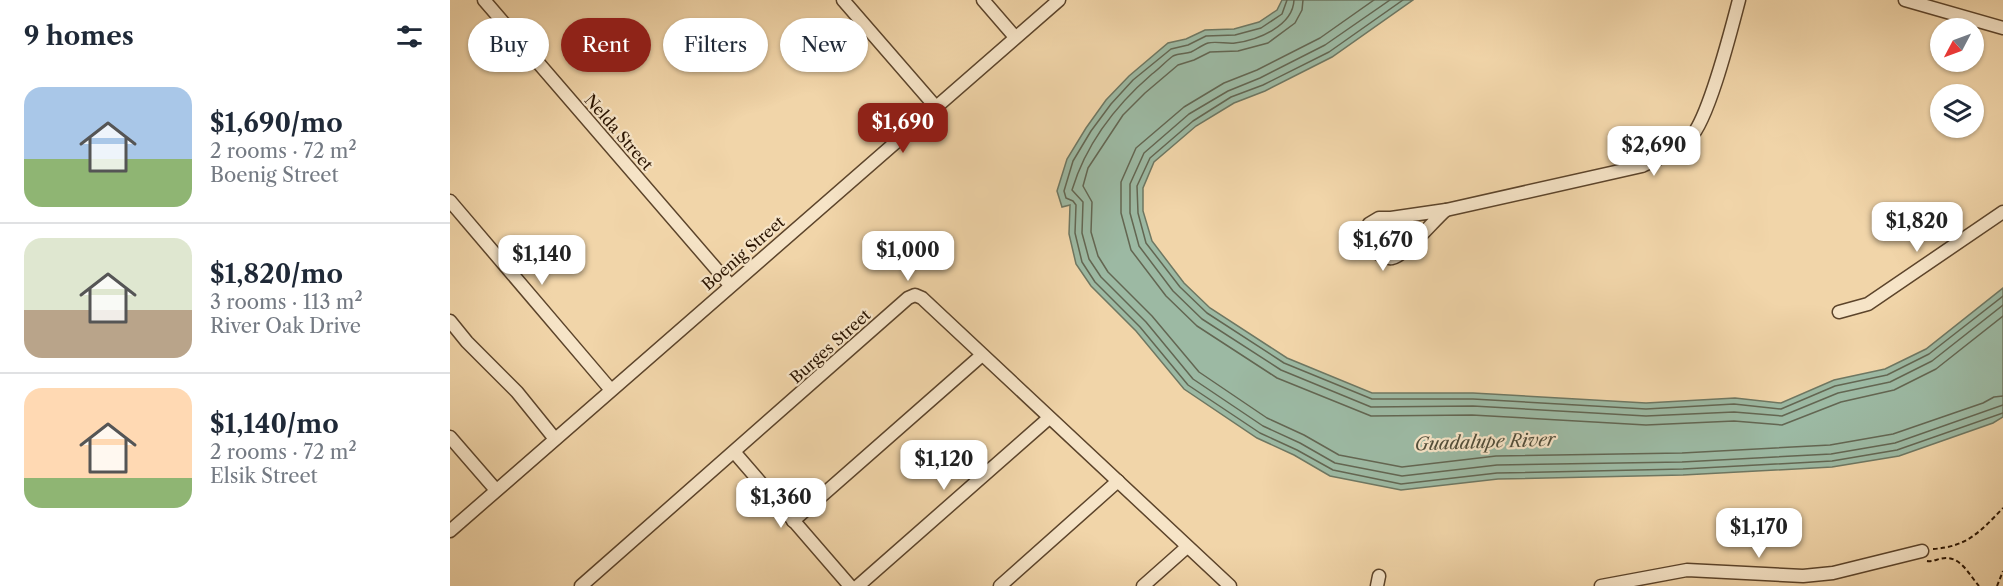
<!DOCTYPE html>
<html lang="en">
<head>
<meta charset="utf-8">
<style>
	:root { --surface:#fff; --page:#f6f6f7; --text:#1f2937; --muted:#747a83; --line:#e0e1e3; --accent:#8f2418 }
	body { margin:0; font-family:"Libre Caslon Text",serif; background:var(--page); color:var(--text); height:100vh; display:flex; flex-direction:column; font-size:22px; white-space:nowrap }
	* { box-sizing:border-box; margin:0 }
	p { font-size:20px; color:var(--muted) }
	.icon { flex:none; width:33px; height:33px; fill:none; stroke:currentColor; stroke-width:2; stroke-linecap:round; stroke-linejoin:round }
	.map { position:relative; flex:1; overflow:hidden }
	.drawer { display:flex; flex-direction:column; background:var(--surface); width:450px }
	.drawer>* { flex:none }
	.hud { position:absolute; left:18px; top:18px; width:570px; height:54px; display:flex; gap:12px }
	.needle { width:39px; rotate:229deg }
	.buttons { position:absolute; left:1480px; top:18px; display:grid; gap:12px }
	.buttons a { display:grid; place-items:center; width:54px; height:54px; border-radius:50%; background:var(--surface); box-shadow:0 2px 4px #0004; font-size:30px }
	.price { position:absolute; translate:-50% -51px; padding:0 14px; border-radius:12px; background:#fff; color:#222; font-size:20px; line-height:39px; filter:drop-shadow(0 2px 3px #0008) }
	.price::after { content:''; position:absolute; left:50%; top:36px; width:18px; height:14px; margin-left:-9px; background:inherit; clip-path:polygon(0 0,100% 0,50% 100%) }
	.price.on { background:var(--accent); color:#fff }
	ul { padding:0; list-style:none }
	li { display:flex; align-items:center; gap:18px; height:150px; padding:0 24px }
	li+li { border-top:2px solid var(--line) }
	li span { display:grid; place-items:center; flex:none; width:168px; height:120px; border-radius:18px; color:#555 }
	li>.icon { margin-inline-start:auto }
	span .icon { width:72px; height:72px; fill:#fffc; stroke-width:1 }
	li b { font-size:26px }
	h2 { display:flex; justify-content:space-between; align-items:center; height:72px; padding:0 24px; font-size:26px }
	.pill { padding:0 21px; border-radius:27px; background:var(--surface); box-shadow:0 2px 4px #0004; font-size:21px; line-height:54px }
	.pill.on { background:var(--accent); color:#fff }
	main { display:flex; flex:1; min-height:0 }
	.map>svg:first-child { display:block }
	.water { fill:#9cb9a3; stroke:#6e7762; stroke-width:1.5 }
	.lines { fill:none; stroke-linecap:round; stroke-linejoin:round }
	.shore { stroke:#636652; stroke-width:1.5 }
	.minor-casing { stroke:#5c442b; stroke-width:15 }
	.path { stroke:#2a1401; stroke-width:2; stroke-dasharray:4.5 3; stroke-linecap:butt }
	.minor { stroke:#f6e4c7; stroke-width:12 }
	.labels { text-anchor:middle; stroke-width:4.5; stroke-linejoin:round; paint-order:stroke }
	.street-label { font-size:16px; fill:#2a1401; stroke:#f6e4c7 }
	.water-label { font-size:18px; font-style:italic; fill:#524e3a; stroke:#f6e4c7 }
</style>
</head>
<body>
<main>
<section class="drawer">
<h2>9 homes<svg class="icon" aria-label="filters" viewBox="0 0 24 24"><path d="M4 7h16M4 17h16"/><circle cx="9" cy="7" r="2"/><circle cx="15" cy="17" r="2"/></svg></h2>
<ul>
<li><span style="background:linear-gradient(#a9c7e8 60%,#8fb573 0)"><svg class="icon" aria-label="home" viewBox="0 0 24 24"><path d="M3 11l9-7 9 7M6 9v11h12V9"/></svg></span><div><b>$1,690/mo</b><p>2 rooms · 72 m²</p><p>Boenig Street</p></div></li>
<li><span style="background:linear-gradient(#dfe7d0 60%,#b9a48a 0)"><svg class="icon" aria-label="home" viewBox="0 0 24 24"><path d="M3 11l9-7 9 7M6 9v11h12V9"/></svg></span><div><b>$1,820/mo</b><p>3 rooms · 113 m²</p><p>River Oak Drive</p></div></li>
<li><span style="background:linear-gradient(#ffd9b3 75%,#8fb573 0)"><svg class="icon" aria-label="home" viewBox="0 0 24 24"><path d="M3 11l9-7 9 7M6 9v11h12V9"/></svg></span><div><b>$1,140/mo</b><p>2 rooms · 72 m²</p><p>Elsik Street</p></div></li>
</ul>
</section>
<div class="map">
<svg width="1553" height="586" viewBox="0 0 1553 586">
	<rect width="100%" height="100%" fill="#f1d5a9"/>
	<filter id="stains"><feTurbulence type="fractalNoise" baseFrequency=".00333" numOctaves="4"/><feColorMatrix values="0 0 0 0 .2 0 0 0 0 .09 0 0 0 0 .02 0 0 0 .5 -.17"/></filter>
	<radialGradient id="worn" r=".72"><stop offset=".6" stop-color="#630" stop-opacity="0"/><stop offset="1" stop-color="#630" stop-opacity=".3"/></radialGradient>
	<path class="water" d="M832 0H963L882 57 815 91 784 103 746 126 704 162 693 188V211L702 241 734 283 760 308 837 358 922 393H1023L1196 403 1285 398 1331 403 1384 380 1435 369 1476 349 1553 288V417L1543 423 1449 456 1382 467 1233 475 1048 479 951 490 880 476 844 455 807 438 734 389 686 331 641 286 626 264 619 234 620 205 612 207 607 191 617 159 636 128 656 100 679 76 718 43 736 39 755 30 784 29 809 22 827 10Z"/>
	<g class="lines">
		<g class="shore">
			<path d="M837 0 832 14 811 28 785 35 756 36 738 45 721 49 683 80 661 104 641 131 623 161 614 191 616 198 623 201 626 205 625 233 632 262 645 282 690 327 738 385 810 433 847 450 883 470 951 484 1047 473 1233 469 1382 461 1447 450 1553 413"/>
			<path d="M844 0C843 26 808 40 785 43 777 44 766 41 758 43 752 45 747 49 741 52 736 54 729 53 723 56 716 61 709 69 702 74 666 105 636 144 622 190L633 202 632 233 639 259 651 277 696 322 743 379 813 426 850 443 885 463 952 476 1047 465 1232 462 1381 454 1445 443 1553 405"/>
			<path d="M853 0 852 10 845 23 818 43 788 51 760 52 744 60 728 65 695 93 673 115 638 168 633 186 642 202 641 232 648 256 658 272 702 316 749 372 817 418 854 435 889 455 952 467 1046 456 1232 453 1380 445 1443 434 1533 403 1544 397 1553 396"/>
			<path d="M924 0 870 38 807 70 774 83 734 107 686 148 671 182V213L681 250 716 296 747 326 827 378 921 416 1022 415 1196 425 1284 421 1332 425 1391 402 1444 390 1486 369 1553 316"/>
			<path d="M940 0 875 45 810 78 778 91 739 114 694 153 680 184V213L689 246 723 291 752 319 831 370 921 407 1023 406 1196 416 1284 412 1332 416 1388 393 1440 382 1482 361 1553 305"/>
			<path d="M953 0 879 52 813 85 781 97 743 121 700 158 687 186 688 213 696 243 730 287 757 313 834 363 922 399H1023L1196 409 1284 404 1331 409 1385 386 1437 375 1479 354 1553 296"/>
		</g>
		<defs>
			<g id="minor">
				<path d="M34 0 280 285"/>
				<path d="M393 0 485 106"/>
				<path d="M533 0 565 37"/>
				<path d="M1455 0 1553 28"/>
				<path d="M0 201 161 390"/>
				<path d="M996 210 1192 166C1209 158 1226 152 1240 138 1259 119 1281 30 1289 0"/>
				<path d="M996 210C984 220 955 256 942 258 937 259 929 255 925 251 917 245 918 234 919 224L929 218H941Z"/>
				<path d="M1389 312 1418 304 1553 212"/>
				<path d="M0 321 17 342 67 392 105 439"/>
				<path d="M0 437 46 490"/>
				<path d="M285 453 400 586"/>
				<path d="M343 521 532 355"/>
				<path d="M0 531 609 0"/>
				<path d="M131 586 458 298 465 295 472 298 780 586"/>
				<path d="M408 586 599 418"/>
				<path d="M550 586 668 481"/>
				<path d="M693 586 737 547"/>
				<path d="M927 586 929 576"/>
				<path d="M1151 586 1237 570 1353 576 1383 573 1472 551"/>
			</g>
		</defs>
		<use href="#minor" class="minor-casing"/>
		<g class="path">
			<path d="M1483 549C1517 547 1531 531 1553 508"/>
			<path d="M1477 561C1483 562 1489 558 1496 558 1512 558 1520 576 1529 586"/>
			<path d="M1547 586 1553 571"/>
		</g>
		<use href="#minor" class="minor"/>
	</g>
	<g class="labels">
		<g class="street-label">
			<text transform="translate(169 132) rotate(49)" y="6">Nelda Street</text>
			<text transform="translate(293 253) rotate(-41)" y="6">Boenig Street</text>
			<text transform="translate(380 346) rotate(-42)" y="6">Burges Street</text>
		</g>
		<g class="water-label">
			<text transform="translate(1035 442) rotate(-2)" y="6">Guadalupe River</text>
		</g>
	</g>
	<rect width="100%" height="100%" filter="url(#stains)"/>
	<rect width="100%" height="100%" fill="url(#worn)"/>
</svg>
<div class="buttons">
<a><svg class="needle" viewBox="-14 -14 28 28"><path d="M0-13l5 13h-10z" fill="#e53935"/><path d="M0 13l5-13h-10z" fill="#747a83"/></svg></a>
<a><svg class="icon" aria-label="layers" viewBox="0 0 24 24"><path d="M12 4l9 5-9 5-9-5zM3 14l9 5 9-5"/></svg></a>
</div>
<b class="price on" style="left:453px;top:154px">$1,690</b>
<b class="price" style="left:1204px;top:177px">$2,690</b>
<b class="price" style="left:1467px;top:253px">$1,820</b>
<b class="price" style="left:933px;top:272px">$1,670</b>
<b class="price" style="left:458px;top:282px">$1,000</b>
<b class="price" style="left:92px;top:286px">$1,140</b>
<b class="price" style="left:494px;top:491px">$1,120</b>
<b class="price" style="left:331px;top:529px">$1,360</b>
<b class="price" style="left:1309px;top:559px">$1,170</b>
<div class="hud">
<a class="pill">Buy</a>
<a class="pill on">Rent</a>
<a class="pill">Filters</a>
<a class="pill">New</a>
</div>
</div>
</main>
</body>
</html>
